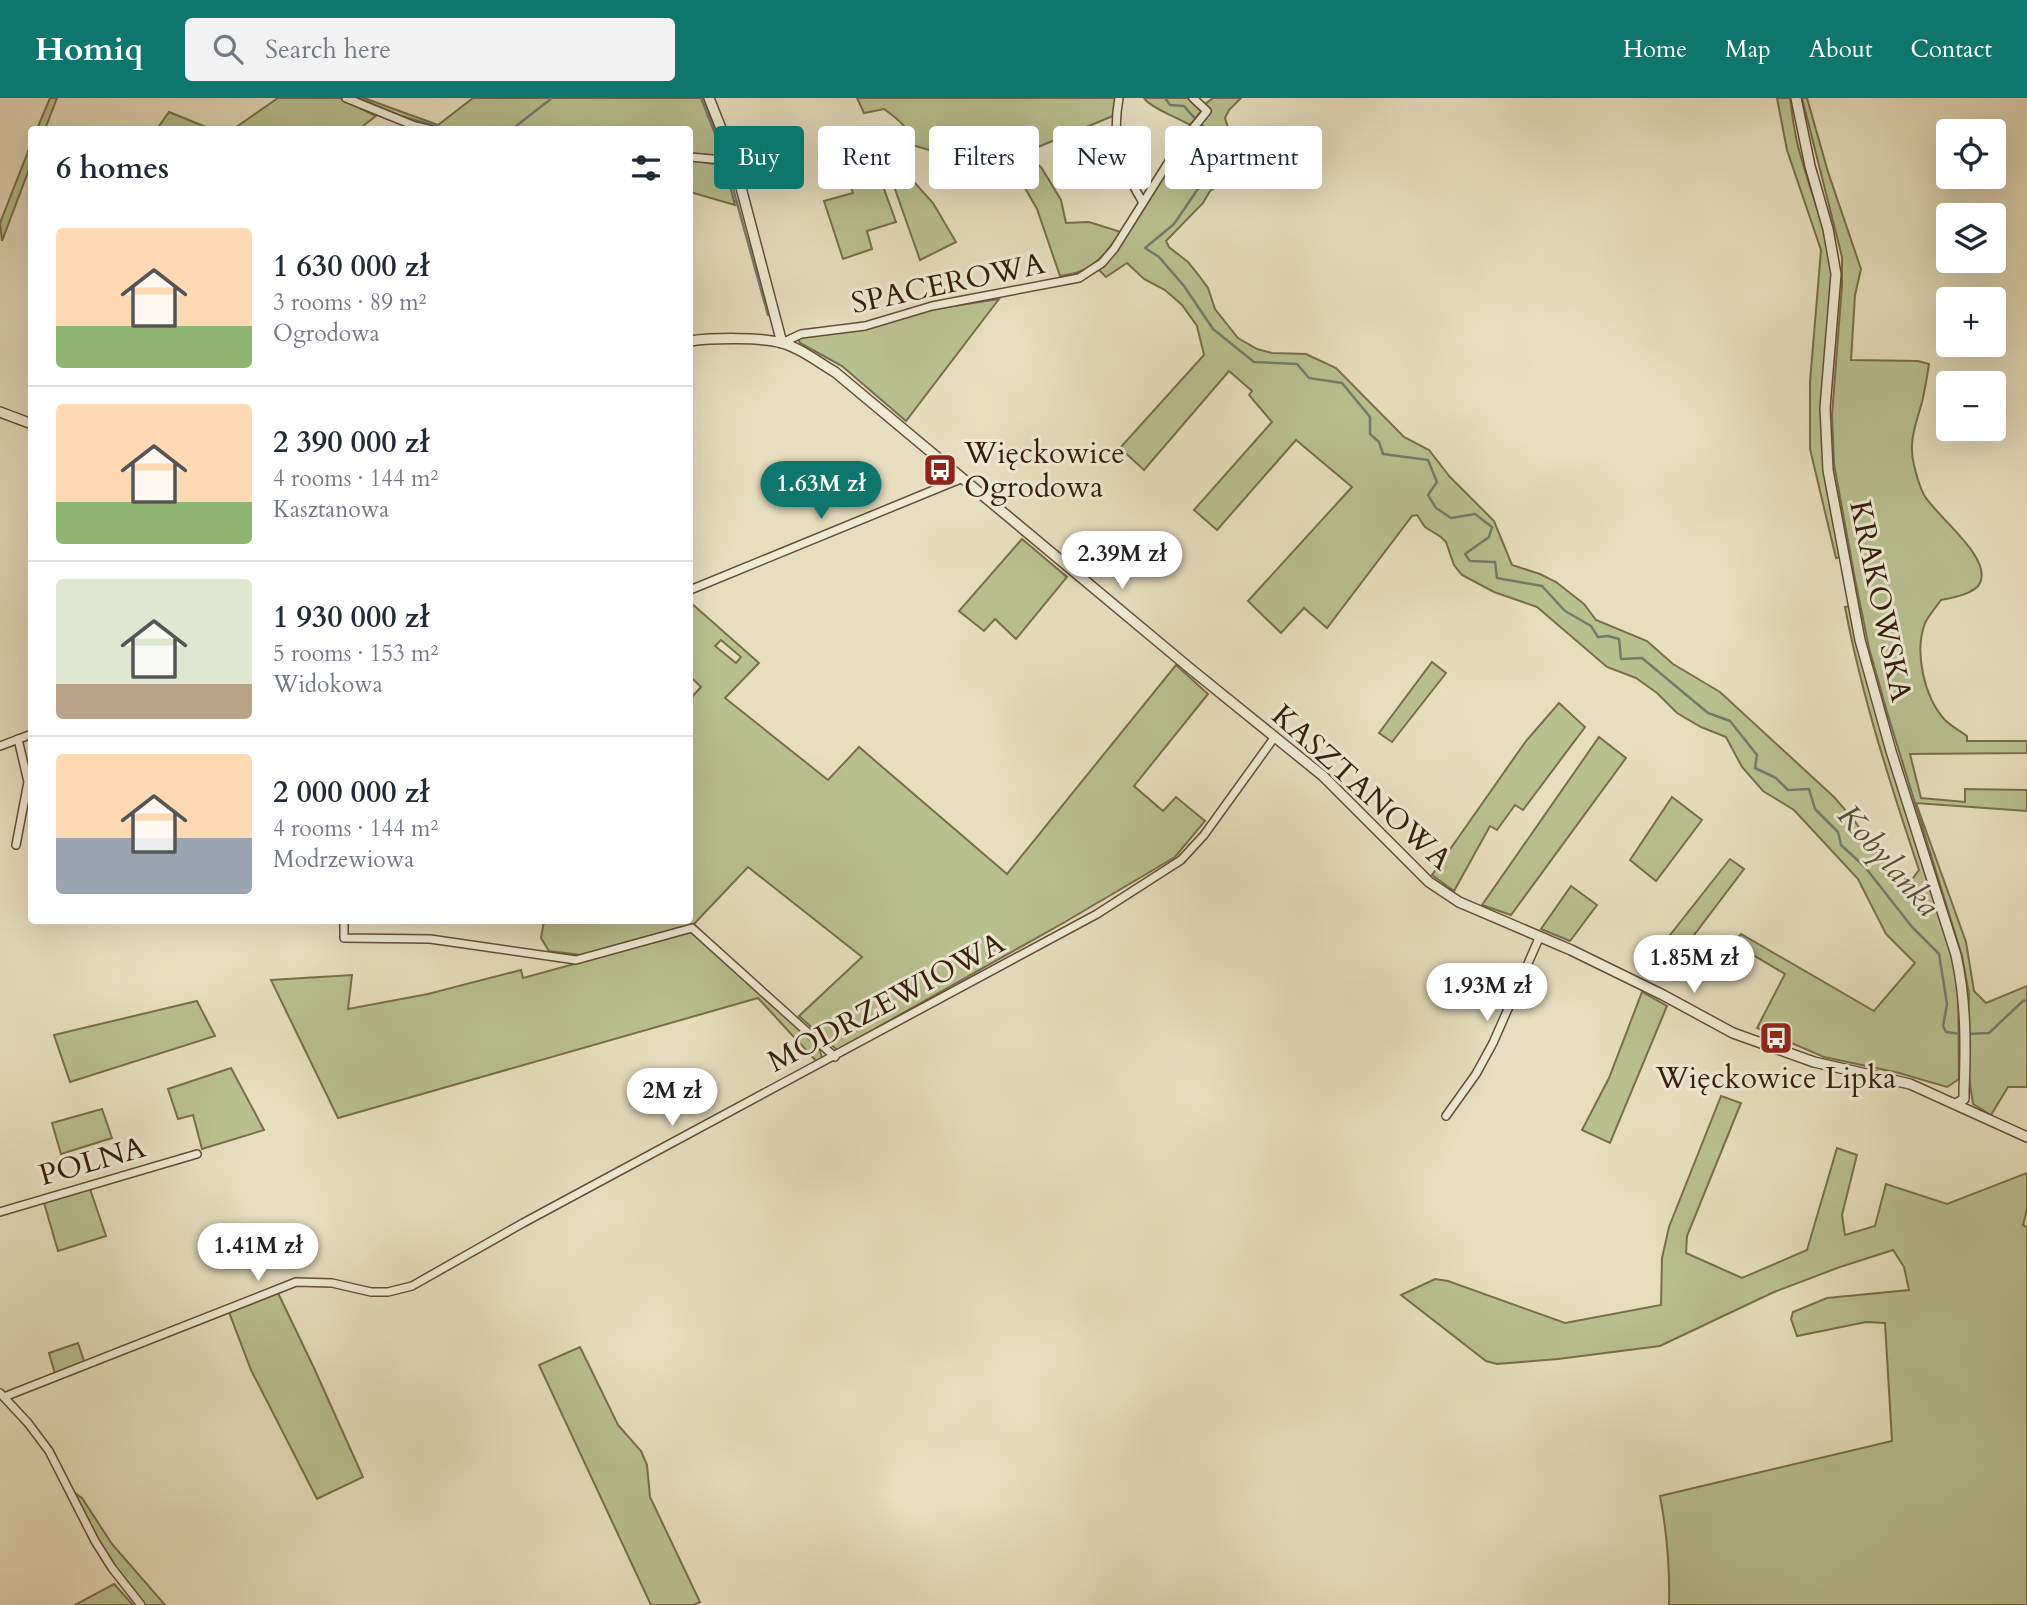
<!DOCTYPE html>
<html lang="en">
<head>
<meta charset="utf-8">
<style>
	:root { --surface:#fff; --page:#f2f2f3; --text:#1f2937; --muted:#747a83; --line:#e0e1e3; --accent:#0f766e }
	body { margin:0; font-family:Cardo,serif; background:var(--page); color:var(--text); height:100vh; display:flex; flex-direction:column; font-size:26px; white-space:nowrap }
	* { box-sizing:border-box; margin:0 }
	p { font-size:23px; color:var(--muted) }
	.icon { flex:none; width:38px; height:38px; fill:none; stroke:currentColor; stroke-width:2; stroke-linecap:round; stroke-linejoin:round }
	.map { position:relative; flex:1; overflow:hidden }
	.details { position:absolute; left:28px; top:28px; width:665px; height:798px; display:flex; flex-direction:column; background:var(--surface); border-radius:7px; box-shadow:0 7px 28px #0002 }
	.details>* { flex:none }
	.hud { position:absolute; left:714px; top:28px; width:665px; height:63px; display:flex; gap:14px }
	.buttons { position:absolute; left:1936px; top:21px; display:grid; gap:14px }
	.buttons a { display:grid; place-items:center; width:70px; height:70px; border-radius:7px; background:var(--surface); box-shadow:0 7px 28px #0002; font-size:35px }
	.price { position:absolute; translate:-50% -60px; padding:0 16px; border-radius:24px; background:#fff; color:#222; font-size:23px; line-height:46px; filter:drop-shadow(0 2px 4px #0008) }
	.price::after { content:''; position:absolute; left:50%; top:42px; width:21px; height:16px; margin-left:-10px; background:inherit; clip-path:polygon(0 0,100% 0,50% 100%) }
	.price.on { background:var(--accent); color:#fff }
	ul { padding:0; list-style:none }
	li { display:flex; align-items:center; gap:21px; height:175px; padding:0 28px }
	li+li { border-top:2px solid var(--line) }
	li span { display:grid; place-items:center; flex:none; width:196px; height:140px; border-radius:7px; color:#555 }
	li>.icon { margin-inline-start:auto }
	span .icon { width:84px; height:84px; fill:#fffc; stroke-width:1 }
	li b { font-size:30px }
	h2 { display:flex; justify-content:space-between; align-items:center; height:84px; padding:0 28px; font-size:30px }
	.pill { padding:0 24px; border-radius:7px; background:var(--surface); box-shadow:0 7px 28px #0002; font-size:24px; line-height:63px }
	.pill.on { background:var(--accent); color:#fff }
	header { display:flex; align-items:center; gap:42px; box-sizing:border-box; height:98px; padding:0 35px; background:var(--accent); color:#fff }
	header strong { font-size:33px }
	nav { display:flex; gap:38px; margin-inline-start:auto; font-size:24px }
	.search { width:490px; height:63px; background:var(--page); display:flex; align-items:center; gap:18px; box-sizing:border-box; padding:0 24px; border-radius:7px; color:var(--muted); font-size:26px }
	.map>svg:first-child { display:block }
	.green { fill:#b9c090; stroke:#796e4c; stroke-width:2; fill-rule:evenodd }
	.lines { fill:none; stroke-linecap:round; stroke-linejoin:round }
	.stream { stroke:#727c6c; stroke-width:2.5 }
	.minor-casing { stroke:#654d36; stroke-width:10 }
	.tertiary-casing { stroke:#654d36; stroke-width:12 }
	.minor { stroke:#f0ead5; stroke-width:7 }
	.tertiary { stroke:#f0ead5; stroke-width:9 }
	.labels { text-anchor:middle; stroke-width:6; stroke-linejoin:round; paint-order:stroke }
	.street-label { font-size:30px; fill:#391d08; stroke:#f0ead5 }
	.poi-label { font-size:30px; fill:#391d08; stroke:#f0ead5; text-anchor:start }
	.water-label { font-size:32px; font-style:italic; fill:#564d3a; stroke:#f0ead5 }
</style>
</head>
<body>
<header>
<strong>Homiq</strong>
<div class="search"><svg class="icon" aria-label="search" viewBox="0 0 24 24"><circle cx="10" cy="10" r="6"/><path d="M15 15l6 6"/></svg>Search here</div>
<nav><a>Home</a><a>Map</a><a>About</a><a>Contact</a></nav>
</header>
<div class="map">
<svg width="2027" height="1507" viewBox="0 0 2027 1507">
	<rect width="100%" height="100%" fill="#e8debf"/>
	<filter id="stains"><feTurbulence type="fractalNoise" baseFrequency=".00286" numOctaves="4"/><feColorMatrix values="0 0 0 0 .2 0 0 0 0 .09 0 0 0 0 .02 0 0 0 .5 -.17"/></filter>
	<radialGradient id="worn" r=".72"><stop offset=".6" stop-color="#630" stop-opacity="0"/><stop offset="1" stop-color="#630" stop-opacity=".3"/></radialGradient>
	<g class="green">
		<path d="M50 0H57L45 31H37Z"/>
		<path d="M278 0H340L376 18 359 31 232 32Z"/>
		<path d="M352 0H364L438 27 473 0H704L724 59 690 55V32L443 31 405 22Z"/>
		<path d="M857 0H1116L1113 18 1021 56 1041 69 1061 102 1066 125 1089 124 1121 134C1103 159 1092 175 1060 178L1037 111 1018 78 912 47C911 30 896 20 884 11L864 15Z"/>
		<path d="M1144 0H1188L1201 13 1190 27C1178 20 1149 9 1144 0Z"/>
		<path d="M1213 0H1241L1229 12 1225 20 1238 60 1236 69 1230 81 1210 93 1203 105 1166 143 1169 149 1188 164 1197 175 1208 190 1215 211 1238 240 1257 251 1272 255 1306 256 1336 270 1404 339 1429 352 1450 379 1494 423 1512 467 1540 476 1556 484 1584 506 1596 522 1647 543 1673 566 1720 594 1834 699 1854 722 1883 764 1900 780H1913L1919 772C1890 685 1862 599 1845 509L1851 508 1958 879 1959 981 1947 989 1899 975 1824 959 1757 930 1785 876 1733 845 1741 836 1874 913 1915 865 1886 836 1858 781 1794 712 1763 693 1742 669 1726 639 1701 629 1677 615 1657 595 1636 580 1607 569 1537 509 1494 494 1462 477 1454 467 1446 444 1441 439 1425 429 1417 417 1412 418 1327 530 1304 510 1281 535 1248 503 1352 389 1296 342 1217 432 1194 412 1272 324 1249 297 1252 293 1229 273 1144 372 1120 350 1204 257 1197 228 1182 207 1165 192 1144 181 1127 165 1106 179 1099 172 1123 143 1166 66 1210 14 1204 7Z"/>
		<path d="M1777 0H1790C1792 16 1794 32 1798 48 1811 99 1830 135 1833 189L1822 332 1841 459 1836 460 1810 351V284L1821 152 1787 52Z"/>
		<path d="M1802 0H1807L1828 74 1861 171 1855 197 1851 262 1918 263 1929 266C1927 279 1925 291 1922 304 1916 326 1908 344 1914 367 1916 376 1920 389 1924 397 1937 419 1992 459 1980 485 1975 496 1951 500 1941 502 1936 509 1929 517 1925 525 1914 554 1924 599 1945 622 1951 628 1960 633 1967 638V643H2027V655L1910 656 1921 700 1965 704V691L2027 692V713L1916 705 1966 844 1974 893 1986 905 2027 888V989H2008L1991 1017 1973 1006 1967 967 1969 896 1962 858 1887 614 1869 550 1854 476 1834 366 1832 317 1842 187V159Z"/>
		<path d="M169 14 211 31H157Z"/>
		<path d="M31 46V66L2 143 0 125Z"/>
		<path d="M868 47 896 124 867 133 872 151 843 161 824 103 853 95 841 58Z"/>
		<path d="M690 62 724 66 735 107 690 94Z"/>
		<path d="M906 75 933 105 956 144 920 162 891 80Z"/>
		<path d="M999 201 906 323 842 268 800 245 798 241 802 239 865 231 934 211Z"/>
		<path d="M1022 441 1067 479 1016 541 995 521 984 533 959 513Z"/>
		<path d="M690 504 759 565 725 600 828 682 859 649 1007 776 1176 567 1208 596 1134 688 1163 713 1176 699 1205 723 1175 759 1065 824 837 952 799 918 862 859 748 769 694 826 581 857 549 853 541 840 544 823 690 822V601L701 589 690 578ZM721 542 741 559 736 565 715 548Z"/>
		<path d="M1432 564 1446 575 1392 644 1379 635Z"/>
		<path d="M1559 605 1585 629 1523 712 1515 707 1497 732 1490 728 1454 793 1432 777 1526 643Z"/>
		<path d="M1599 639 1626 660 1511 817 1482 807Z"/>
		<path d="M1672 699 1702 722 1656 783 1630 762Z"/>
		<path d="M1730 761 1744 771 1685 849 1670 837Z"/>
		<path d="M1571 788 1597 807 1570 843 1541 831Z"/>
		<path d="M691 834 818 948 823 962 817 964 758 900 338 1020 271 882 352 877 348 911 428 896 521 872 523 880Z"/>
		<path d="M1642 894 1667 908 1610 1045 1582 1032 1609 980Z"/>
		<path d="M197 903 215 938 70 984 54 937Z"/>
		<path d="M231 970 264 1032 202 1051 193 1017 178 1021 168 991Z"/>
		<path d="M1721 998 1741 1005 1687 1138 1686 1155 1742 1180 1807 1152 1837 1050 1857 1057 1842 1117 1845 1137 1875 1128 1886 1086 1947 1106 2027 1075V1111L2023 1127 2027 1129V1507H1669C1670 1470 1667 1435 1660 1398L1892 1343 1885 1225 1866 1224 1797 1238 1791 1221 1793 1214 1827 1200 1909 1192 1904 1169 1893 1152 1840 1169 1774 1194 1660 1248 1558 1261 1497 1266 1486 1263 1401 1197 1435 1181 1448 1183 1565 1225 1661 1207 1662 1160 1669 1129Z"/>
		<path d="M102 1011 112 1040 61 1056 52 1025Z"/>
		<path d="M88 1085 106 1138 58 1153 42 1098Z"/>
		<path d="M278 1195 314 1270 363 1379 317 1401 251 1272 229 1214Z"/>
		<path d="M78 1245 84 1263 55 1276 49 1255Z"/>
		<path d="M580 1249 618 1327 641 1353 647 1367 650 1399 700 1504 694 1507H651L539 1267Z"/>
		<path d="M71 1392 82 1400 112 1446 165 1507H144L113 1468Z"/>
		<path d="M114 1486 133 1507H75Z"/>
	</g>
	<g class="lines">
		<g class="stream">
			<path d="M359 0 400 18 451 32"/>
			<path d="M701 0 724 58 768 217"/>
			<path d="M1165 0 1170 7 1184 8C1206 36 1232 41 1217 82L1202 85 1174 126 1145 150 1159 159 1184 188 1213 231 1254 264 1297 266 1309 280 1342 285 1370 319V336L1379 344 1383 356 1428 362 1437 384 1428 397 1436 410 1451 420 1475 416 1492 429 1489 439 1465 456 1470 463 1495 464 1497 480 1542 488 1565 513 1591 528 1598 539 1608 538 1619 541 1621 561 1642 560 1708 615 1730 623 1757 657 1755 670 1776 680 1788 692 1809 691 1815 711 1838 734 1841 747 1865 769 1912 829 1939 856 1947 906 1943 928 1946 934 1961 936"/>
			<path d="M511 32 552 0"/>
			<path d="M693 62 726 68"/>
			<path d="M1968 936 1989 935 2023 903 2027 902"/>
		</g>
		<defs>
			<g id="minor">
				<path d="M346 0 415 28 432 32"/>
				<path d="M1119 0C1111 43 1121 67 1142 103"/>
				<path d="M690 59 734 63"/>
				<path d="M782 245 801 236 865 228 932 208 1079 180 1102 165 1114 151 1178 49 1207 13 1193 0"/>
				<path d="M690 492 963 380"/>
				<path d="M0 648 32 636"/>
				<path d="M16 747 28 684 18 641"/>
				<path d="M344 822V840L430 841 576 862 692 830 835 959"/>
				<path d="M1446 1018 1476 976 1493 945 1540 838"/>
				<path d="M0 1114 197 1056"/>
				<path d="M0 1295 28 1325 49 1353 95 1443 112 1470 141 1507"/>
				<path d="M4 1299 296 1184 332 1185 371 1194H388L412 1188 523 1125 1097 816 1181 762 1204 737 1274 640"/>
			</g>
			<g id="tertiary">
				<path d="M709 0 734 63 782 245"/>
				<path d="M1796 0 1810 68 1828 131 1836 176 1825 310 1828 372 1860 542 1891 653 1956 857C1966 902 1966 946 1964 993V1001L1956 1006"/>
				<path d="M690 243C711 240 762 239 782 245 801 250 819 265 835 274L1192 572 1323 678 1429 784 1459 804 1571 852 1663 897 1733 935 1814 964 1910 986 2027 1039"/>
				<path d="M0 314 32 326"/>
			</g>
		</defs>
		<use href="#minor" class="minor-casing"/>
		<use href="#tertiary" class="tertiary-casing"/>
		<use href="#minor" class="minor"/>
		<use href="#tertiary" class="tertiary"/>
	</g>
	<defs>
		<symbol id="bus-square" viewBox="-11 -11 22 22"><rect x="-9" y="-9" width="18" height="18" rx="4" fill="#8f2418" stroke="#f0ead5"/><path d="M-5-6H5V4H4V6H2V4H-2V6H-4V4H-5ZM-3.5-4V0h7V-4ZM-3.5 1.2v1.5H-2V1.2ZM2 1.2v1.5H3.5V1.2Z" fill="#fff"/></symbol>
	</defs>
	<g fill-rule="evenodd">
		<use href="#bus-square" x="921" y="353" width="38" height="38"/>
		<use href="#bus-square" x="1757" y="921" width="38" height="38"/>
	</g>
	<g class="labels">
		<g class="street-label">
			<text transform="translate(948 185) rotate(-12)" y="10">SPACEROWA</text>
			<text transform="translate(1881 503) rotate(78)" y="10">KRAKOWSKA</text>
			<text transform="translate(1362 689) rotate(42)" y="10">KASZTANOWA</text>
			<text transform="translate(886 904) rotate(-28)" y="10">MODRZEWIOWA</text>
			<text transform="translate(92 1063) rotate(-16)" y="10">POLNA</text>
		</g>
		<g class="poi-label">
			<text x="964" y="365">Więckowice<tspan x="964" dy="34">Ogrodowa</tspan></text>
			<text x="1776" y="990" text-anchor="middle">Więckowice Lipka</text>
		</g>
		<g class="water-label">
			<text transform="translate(1889 762) rotate(49)" y="11">Kobylanka</text>
		</g>
	</g>
	<rect width="100%" height="100%" filter="url(#stains)"/>
	<rect width="100%" height="100%" fill="url(#worn)"/>
</svg>
<div class="buttons">
<a><svg class="icon" aria-label="locate" viewBox="0 0 24 24"><circle cx="12" cy="12" r="6"/><path d="M12 2v4M12 18v4M2 12h4M18 12h4"/></svg></a>
<a><svg class="icon" aria-label="layers" viewBox="0 0 24 24"><path d="M12 4l9 5-9 5-9-5zM3 14l9 5 9-5"/></svg></a>
<a>+</a>
<a>−</a>
</div>
<b class="price on" style="left:821px;top:423px">1.63M zł</b>
<b class="price" style="left:1122px;top:493px">2.39M zł</b>
<b class="price" style="left:1694px;top:897px">1.85M zł</b>
<b class="price" style="left:1487px;top:925px">1.93M zł</b>
<b class="price" style="left:672px;top:1030px">2M zł</b>
<b class="price" style="left:258px;top:1185px">1.41M zł</b>
<div class="hud">
<a class="pill on">Buy</a>
<a class="pill">Rent</a>
<a class="pill">Filters</a>
<a class="pill">New</a>
<a class="pill">Apartment</a>
</div>
<section class="details">
<h2>6 homes<svg class="icon" aria-label="filters" viewBox="0 0 24 24"><path d="M4 7h16M4 17h16"/><circle cx="9" cy="7" r="2"/><circle cx="15" cy="17" r="2"/></svg></h2>
<ul>
<li><span style="background:linear-gradient(#ffd9b3 70%,#8fb573 0)"><svg class="icon" aria-label="home" viewBox="0 0 24 24"><path d="M3 11l9-7 9 7M6 9v11h12V9"/></svg></span><div><b>1 630 000 zł</b><p>3 rooms · 89 m²</p><p>Ogrodowa</p></div></li>
<li><span style="background:linear-gradient(#ffd9b3 70%,#8fb573 0)"><svg class="icon" aria-label="home" viewBox="0 0 24 24"><path d="M3 11l9-7 9 7M6 9v11h12V9"/></svg></span><div><b>2 390 000 zł</b><p>4 rooms · 144 m²</p><p>Kasztanowa</p></div></li>
<li><span style="background:linear-gradient(#dfe7d0 75%,#b9a48a 0)"><svg class="icon" aria-label="home" viewBox="0 0 24 24"><path d="M3 11l9-7 9 7M6 9v11h12V9"/></svg></span><div><b>1 930 000 zł</b><p>5 rooms · 153 m²</p><p>Widokowa</p></div></li>
<li><span style="background:linear-gradient(#ffd9b3 60%,#9aa5b1 0)"><svg class="icon" aria-label="home" viewBox="0 0 24 24"><path d="M3 11l9-7 9 7M6 9v11h12V9"/></svg></span><div><b>2 000 000 zł</b><p>4 rooms · 144 m²</p><p>Modrzewiowa</p></div></li>
</ul>
</section>
</div>
</body>
</html>
